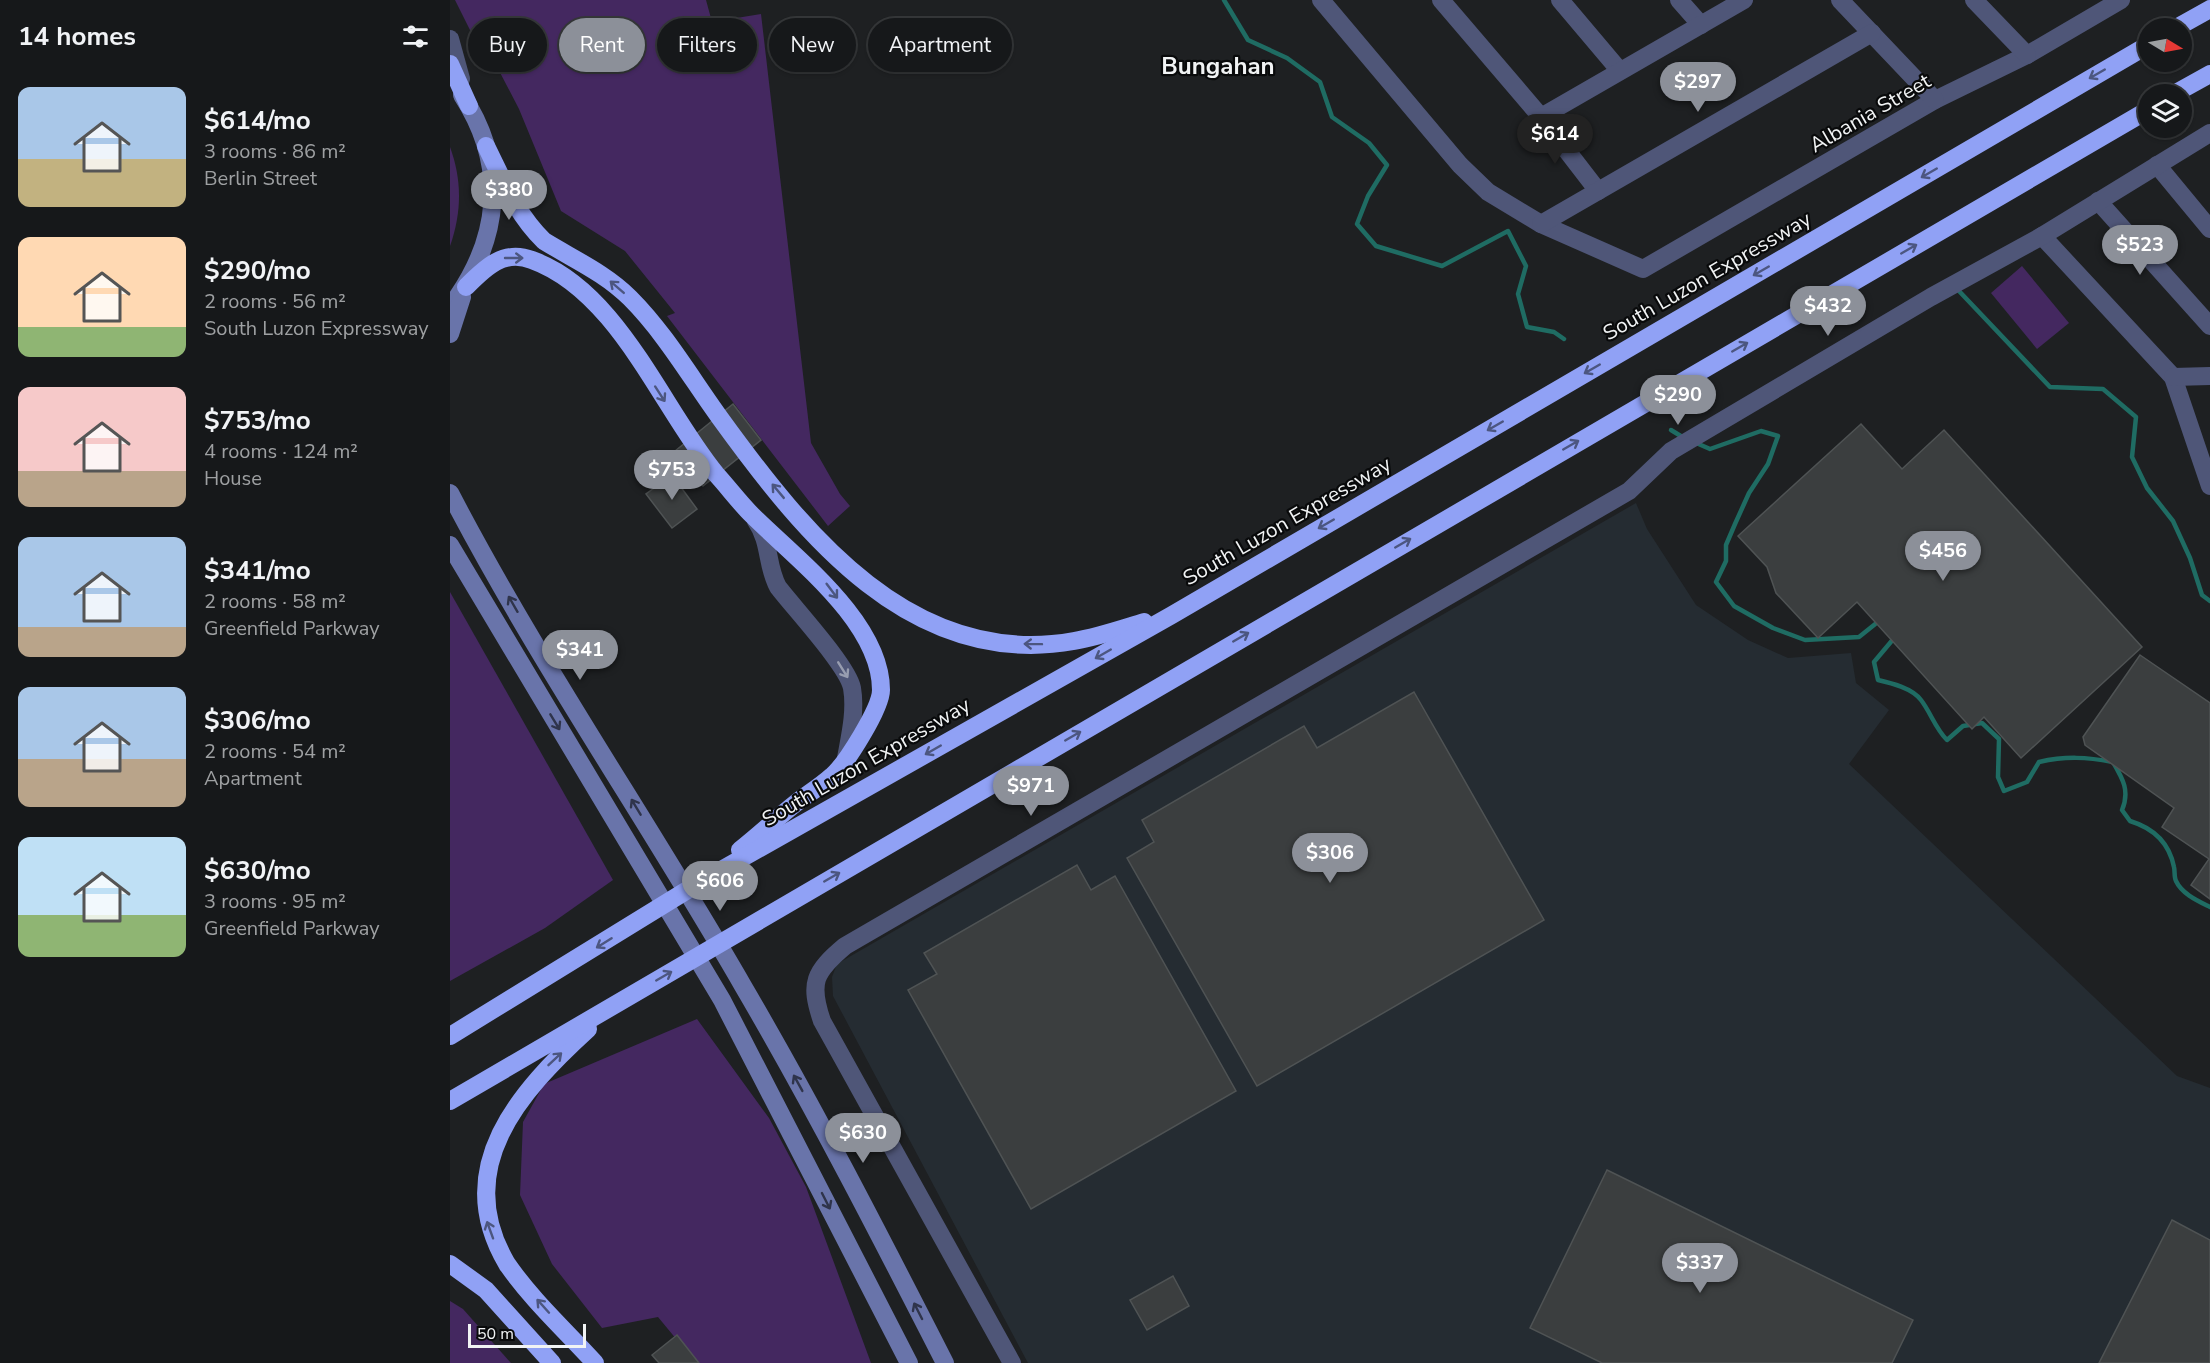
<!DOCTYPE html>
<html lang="en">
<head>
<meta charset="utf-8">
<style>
	:root { --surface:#16181a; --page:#232527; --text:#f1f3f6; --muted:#9ea0a2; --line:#353739; --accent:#8c9099 }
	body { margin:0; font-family:"Nunito Sans",sans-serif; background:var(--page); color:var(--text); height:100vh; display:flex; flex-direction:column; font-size:22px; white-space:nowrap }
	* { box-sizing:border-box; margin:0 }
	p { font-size:20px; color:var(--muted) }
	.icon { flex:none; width:33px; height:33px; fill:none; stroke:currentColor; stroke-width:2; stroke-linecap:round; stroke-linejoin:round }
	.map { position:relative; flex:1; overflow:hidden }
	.drawer { display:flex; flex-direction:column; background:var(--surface); width:450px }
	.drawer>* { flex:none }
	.guide { position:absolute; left:18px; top:18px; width:570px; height:54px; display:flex; gap:12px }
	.needle { width:39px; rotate:100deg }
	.controls { position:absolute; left:1688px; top:18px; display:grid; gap:12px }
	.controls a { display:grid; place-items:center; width:54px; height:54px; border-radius:50%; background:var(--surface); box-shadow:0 2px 4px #0004,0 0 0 2px var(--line); font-size:30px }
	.scale { position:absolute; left:18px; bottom:15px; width:118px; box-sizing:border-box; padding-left:6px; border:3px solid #f1f3f4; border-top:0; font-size:16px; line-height:21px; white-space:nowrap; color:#f1f3f4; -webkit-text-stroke:4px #090a0b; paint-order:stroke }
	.price { position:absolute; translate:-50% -51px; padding:0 14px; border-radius:21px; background:var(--accent); color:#fff; font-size:20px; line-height:39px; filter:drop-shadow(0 2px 3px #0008) }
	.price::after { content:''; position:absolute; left:50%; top:36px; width:18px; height:14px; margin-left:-9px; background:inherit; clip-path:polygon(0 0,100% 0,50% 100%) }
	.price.selected { background:#222; color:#fff }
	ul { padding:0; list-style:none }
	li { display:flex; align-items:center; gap:18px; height:150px; padding:0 18px }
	li span { display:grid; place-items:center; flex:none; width:168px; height:120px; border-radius:12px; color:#555 }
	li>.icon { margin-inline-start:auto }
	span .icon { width:72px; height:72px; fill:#fffc; stroke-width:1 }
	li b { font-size:26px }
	h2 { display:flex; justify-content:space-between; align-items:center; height:72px; padding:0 18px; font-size:26px }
	.tag { padding:0 21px; border-radius:27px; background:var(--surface); box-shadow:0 2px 4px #0004,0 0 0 2px var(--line); font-size:21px; line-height:54px }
	.tag.selected { background:var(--accent); color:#fff }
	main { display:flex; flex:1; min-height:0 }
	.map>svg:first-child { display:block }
	.built { fill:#252c32 }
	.green { fill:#442860 }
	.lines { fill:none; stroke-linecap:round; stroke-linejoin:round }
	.stream { stroke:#1f6c63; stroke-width:4.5 }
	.building { fill:#3b3e3f; stroke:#4f5354; stroke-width:1.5 }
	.minor { stroke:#4f5678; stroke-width:18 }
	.secondary { stroke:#6974aa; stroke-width:18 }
	.motorway { stroke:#90a1f5; stroke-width:18 }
	.oneway { stroke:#4c5680 }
	.oneway2 { stroke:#2f344b }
	.oneway3 { stroke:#989db0 }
	.labels { text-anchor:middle; stroke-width:4.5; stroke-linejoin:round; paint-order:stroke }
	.street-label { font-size:21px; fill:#f1f3f4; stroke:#090a0b }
	.quarter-label { font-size:24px; font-weight:bold; fill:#f1f3f4; stroke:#090a0b }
</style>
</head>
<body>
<main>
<section class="drawer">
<h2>14 homes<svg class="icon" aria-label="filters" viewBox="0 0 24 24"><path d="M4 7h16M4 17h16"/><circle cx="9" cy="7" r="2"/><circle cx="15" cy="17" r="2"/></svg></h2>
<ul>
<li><span style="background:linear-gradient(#a9c7e8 60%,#c2b280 0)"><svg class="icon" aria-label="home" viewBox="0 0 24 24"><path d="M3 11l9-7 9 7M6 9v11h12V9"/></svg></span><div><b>$614/mo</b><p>3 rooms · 86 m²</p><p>Berlin Street</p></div></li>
<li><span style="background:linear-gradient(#ffd9b3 75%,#8fb573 0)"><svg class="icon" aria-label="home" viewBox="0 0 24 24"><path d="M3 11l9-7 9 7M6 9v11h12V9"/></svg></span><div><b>$290/mo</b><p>2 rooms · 56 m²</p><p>South Luzon Expressway</p></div></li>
<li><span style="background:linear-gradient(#f6c9c9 70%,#b9a48a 0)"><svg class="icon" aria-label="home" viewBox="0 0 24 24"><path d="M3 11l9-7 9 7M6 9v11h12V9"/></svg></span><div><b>$753/mo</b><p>4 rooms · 124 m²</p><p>House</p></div></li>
<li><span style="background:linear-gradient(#a9c7e8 75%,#b9a48a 0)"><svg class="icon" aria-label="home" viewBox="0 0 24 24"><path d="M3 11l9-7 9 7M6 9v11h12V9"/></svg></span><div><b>$341/mo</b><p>2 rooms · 58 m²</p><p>Greenfield Parkway</p></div></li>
<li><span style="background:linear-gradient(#a9c7e8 60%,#b9a48a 0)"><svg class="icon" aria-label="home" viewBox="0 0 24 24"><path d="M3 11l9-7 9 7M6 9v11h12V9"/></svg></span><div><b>$306/mo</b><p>2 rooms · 54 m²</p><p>Apartment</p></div></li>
<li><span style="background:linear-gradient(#bfe0f5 65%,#8fb573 0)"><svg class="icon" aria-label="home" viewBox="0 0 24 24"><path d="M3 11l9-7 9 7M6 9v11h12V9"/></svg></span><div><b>$630/mo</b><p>3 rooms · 95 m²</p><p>Greenfield Parkway</p></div></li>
</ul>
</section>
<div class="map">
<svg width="1760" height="1363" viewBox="0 0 1760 1363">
	<rect width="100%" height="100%" fill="#1e2022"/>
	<path class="built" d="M1186 503 1197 529 1246 605 1298 640 1338 658 1401 653 1406 683 1439 710 1399 764 1727 1076 1760 1088V1363H578L383 996 382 977 387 964Z"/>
	<g class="green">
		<path d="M5 0H256L262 22 311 14 361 443 390 494 400 506 378 526 217 316 225 313 175 251 111 211 69 109 43 59 36 62Z"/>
		<path d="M0 147C12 180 12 212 0 246Z"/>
		<path d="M1572 266 1619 323 1587 349 1541 293Z"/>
		<path d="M0 592 163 880 95 928 0 981Z"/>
		<path d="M247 1019 319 1118 356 1187 421 1363H246L208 1317 152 1328 102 1264 70 1195 73 1122 94 1084Z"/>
		<path d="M0 1301 13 1309 61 1363H0Z"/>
	</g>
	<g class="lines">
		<g class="stream">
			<path d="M774 0 798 40 837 58 870 82 882 117 919 143 937 165 918 196 907 224 926 246 992 266 1058 231 1076 266 1068 294 1077 327 1104 332 1114 339"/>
			<path d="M1509 291 1600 387 1653 389 1686 417 1682 457 1697 488 1723 521 1740 558 1752 595 1760 601"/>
			<path d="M1221 430 1234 438"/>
			<path d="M1244 442 1260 449 1311 431 1328 436 1318 464 1299 493 1285 524 1276 545V561L1266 582 1284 606 1323 628 1355 640 1409 637 1429 621"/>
			<path d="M1445 637 1424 662 1428 680C1441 683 1462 688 1471 700 1481 713 1485 728 1497 740L1513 726 1532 723 1549 739 1548 777 1554 791 1577 782 1589 762C1615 756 1637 757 1663 762 1673 779 1680 791 1672 810L1680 821C1703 828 1719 842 1724 867 1725 871 1724 877 1726 881 1732 894 1748 901 1760 907"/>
		</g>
	</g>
	<g class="building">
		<path d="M283 404 311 440 253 486 225 451Z"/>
		<path d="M1411 424 1452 469 1494 430 1692 647 1571 758 1534 717 1522 729 1407 602 1368 638 1326 593 1317 567 1288 536Z"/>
		<path d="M222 475 247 509 222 528 196 494Z"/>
		<path d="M1690 655 1760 703V899L1741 885 1759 859 1712 827 1724 808 1635 745 1633 737Z"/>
		<path d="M964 692 1094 920 807 1086 677 858 704 842 692 820 854 726 867 748Z"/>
		<path d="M627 865 641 890 665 876 786 1091 581 1209 458 990 487 974 474 953Z"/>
		<path d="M1157 1170 1463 1320 1442 1363H1152L1080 1328Z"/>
		<path d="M1722 1220 1760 1240V1363H1649Z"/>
		<path d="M723 1276 739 1306 697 1330 680 1300Z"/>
		<path d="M227 1335 249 1363H209L202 1355Z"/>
	</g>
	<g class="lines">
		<g class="minor">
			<path d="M871 0 1010 165 1038 192 1091 224 1193 269 1485 100 1577 55 1671 0"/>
			<path d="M991 0 1091 117 1148 191"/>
			<path d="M1110 0 1170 71"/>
			<path d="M1229 0 1251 25"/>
			<path d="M1390 0 1485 100"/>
			<path d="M1524 0 1577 55"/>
			<path d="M0 39 11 79"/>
			<path d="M1091 117 1294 0"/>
			<path d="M1707 165 1760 229"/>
			<path d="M1648 201 1760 326"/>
			<path d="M1091 224 1422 33"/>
			<path d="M1592 236 1723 377 1760 486"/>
			<path d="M1723 377 1760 376"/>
			<path d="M306 521C321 543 316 565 328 587 344 608 398 666 402 688 406 711 400 736 396 758"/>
			<path d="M562 1363 372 1021C359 983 364 972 395 946L1179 491 1221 451 1481 297 1592 236 1760 133"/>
		</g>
		<g class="secondary">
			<path d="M0 307C51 240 58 166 12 95"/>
			<path d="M0 334 12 297"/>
			<path d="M0 493C88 662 198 821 293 986 365 1109 430 1236 495 1363"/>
			<path d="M0 545 272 1000 459 1363"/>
		</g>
		<g class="motorway">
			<path d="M1726 28 1760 9"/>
			<path d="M0 64 19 106"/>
			<path d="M1724 94 1760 74"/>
			<path d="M36 146C53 180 66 214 94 241 123 259 155 273 180 298 215 333 241 378 270 418 354 534 462 670 624 641 648 637 671 629 694 622"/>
			<path d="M16 287C35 268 53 249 82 260 168 291 211 407 266 474 278 487 289 502 302 515 345 558 431 622 431 690 431 708 396 764 382 776 371 786 358 794 346 803 327 818 309 835 290 850"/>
			<path d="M138 1029C70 1091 0 1168 57 1264 82 1300 116 1331 145 1363"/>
			<path d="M0 1036 257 878 722 615 1698 45"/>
			<path d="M0 1101 1698 110"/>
			<path d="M0 1264 36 1290 102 1363"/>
		</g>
	</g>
	<defs><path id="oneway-shaft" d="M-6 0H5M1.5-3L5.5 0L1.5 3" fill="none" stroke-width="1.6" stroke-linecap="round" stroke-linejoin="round" transform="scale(1.5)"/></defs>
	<g class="oneway">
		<use href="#oneway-shaft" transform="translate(1647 74) rotate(150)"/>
		<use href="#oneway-shaft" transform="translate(1479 173) rotate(150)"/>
		<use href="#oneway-shaft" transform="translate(1459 249) rotate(-30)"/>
		<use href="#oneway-shaft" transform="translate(64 258)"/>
		<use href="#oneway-shaft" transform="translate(1311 271) rotate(150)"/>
		<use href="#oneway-shaft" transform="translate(167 287) rotate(-139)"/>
		<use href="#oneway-shaft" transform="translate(1290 347) rotate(-30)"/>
		<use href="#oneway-shaft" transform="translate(1142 369) rotate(150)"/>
		<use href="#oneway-shaft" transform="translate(210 394) rotate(57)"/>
		<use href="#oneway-shaft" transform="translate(1045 426) rotate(150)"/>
		<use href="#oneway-shaft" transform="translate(1121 445) rotate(-30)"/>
		<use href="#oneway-shaft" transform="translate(328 491) rotate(-130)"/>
		<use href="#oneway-shaft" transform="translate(876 524) rotate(150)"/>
		<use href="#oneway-shaft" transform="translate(953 543) rotate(-30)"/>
		<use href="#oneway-shaft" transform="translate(382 591) rotate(53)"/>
		<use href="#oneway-shaft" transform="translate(791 637) rotate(-30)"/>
		<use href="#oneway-shaft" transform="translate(583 644) rotate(-179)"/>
		<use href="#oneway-shaft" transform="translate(653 654) rotate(150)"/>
		<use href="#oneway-shaft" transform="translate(623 736) rotate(-30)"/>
		<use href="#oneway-shaft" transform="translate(483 750) rotate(150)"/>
		<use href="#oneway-shaft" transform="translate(382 877) rotate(-30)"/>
		<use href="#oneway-shaft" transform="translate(154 943) rotate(148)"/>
		<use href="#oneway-shaft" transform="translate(214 976) rotate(-30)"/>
		<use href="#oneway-shaft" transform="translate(105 1059) rotate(-43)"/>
		<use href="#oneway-shaft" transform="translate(40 1230) rotate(-110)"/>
		<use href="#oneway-shaft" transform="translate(93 1306) rotate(-132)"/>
	</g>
	<g class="oneway2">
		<use href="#oneway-shaft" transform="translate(63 604) rotate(-120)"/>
		<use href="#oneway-shaft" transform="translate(105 722) rotate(59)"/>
		<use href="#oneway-shaft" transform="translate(186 807) rotate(-121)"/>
		<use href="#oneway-shaft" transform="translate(348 1083) rotate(-119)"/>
		<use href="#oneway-shaft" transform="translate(376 1201) rotate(63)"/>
		<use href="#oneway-shaft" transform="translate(468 1311) rotate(-117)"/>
	</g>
	<use class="oneway3" href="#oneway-shaft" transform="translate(393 670) rotate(58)"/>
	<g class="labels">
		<g class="street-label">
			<text transform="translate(1420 113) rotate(-30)" y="7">Albania Street</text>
			<text transform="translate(1257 276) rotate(-30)" y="7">South Luzon Expressway</text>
			<text transform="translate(837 521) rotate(-30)" y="7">South Luzon Expressway</text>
			<text transform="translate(416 762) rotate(-30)" y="7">South Luzon Expressway</text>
		</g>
		<g class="quarter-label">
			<text x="768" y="74">Bungahan</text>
		</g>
	</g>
</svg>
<div class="controls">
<a><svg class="needle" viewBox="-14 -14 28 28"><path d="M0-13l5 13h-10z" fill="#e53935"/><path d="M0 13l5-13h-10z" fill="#9ea0a2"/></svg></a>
<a><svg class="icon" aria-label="layers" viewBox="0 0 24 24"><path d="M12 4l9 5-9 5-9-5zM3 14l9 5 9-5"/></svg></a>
</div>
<div class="scale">50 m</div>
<b class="price" style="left:1248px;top:113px">$297</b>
<b class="price selected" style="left:1105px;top:165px">$614</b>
<b class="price" style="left:59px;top:221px">$380</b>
<b class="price" style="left:1690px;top:276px">$523</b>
<b class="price" style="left:1378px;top:337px">$432</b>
<b class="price" style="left:1228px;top:426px">$290</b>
<b class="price" style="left:222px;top:501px">$753</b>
<b class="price" style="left:1493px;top:582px">$456</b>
<b class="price" style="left:130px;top:681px">$341</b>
<b class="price" style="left:581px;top:817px">$971</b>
<b class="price" style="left:880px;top:884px">$306</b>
<b class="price" style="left:270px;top:912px">$606</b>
<b class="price" style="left:413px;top:1164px">$630</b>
<b class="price" style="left:1250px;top:1294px">$337</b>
<div class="guide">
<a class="tag">Buy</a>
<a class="tag selected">Rent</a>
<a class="tag">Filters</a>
<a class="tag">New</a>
<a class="tag">Apartment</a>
</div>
</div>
</main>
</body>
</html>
